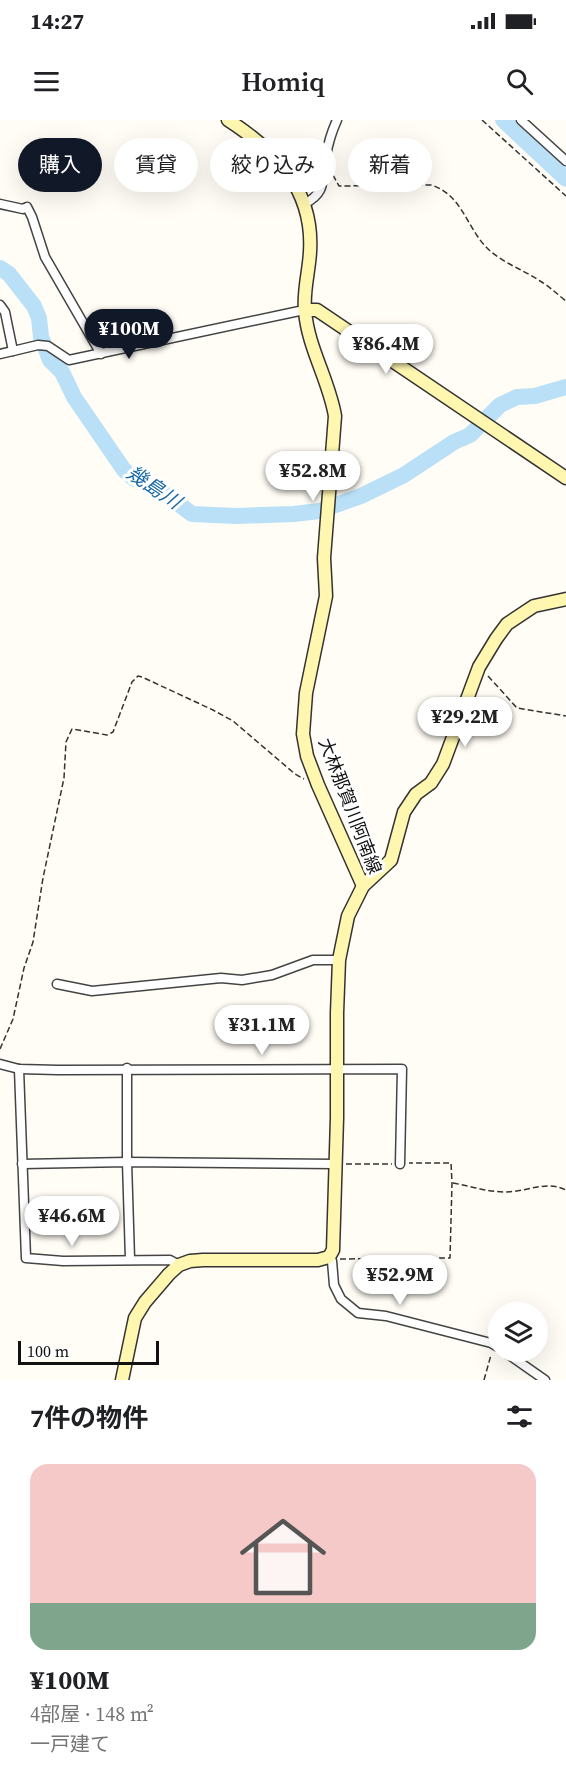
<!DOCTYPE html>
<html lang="ja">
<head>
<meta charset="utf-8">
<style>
	:root { --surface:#fff; --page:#f2f2f2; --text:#202124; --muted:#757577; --accent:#111827 }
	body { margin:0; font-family:"Source Serif 4","Noto Sans JP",serif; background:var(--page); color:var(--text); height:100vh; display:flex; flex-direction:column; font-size:22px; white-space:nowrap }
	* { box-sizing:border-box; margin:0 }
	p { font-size:20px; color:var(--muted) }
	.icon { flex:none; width:33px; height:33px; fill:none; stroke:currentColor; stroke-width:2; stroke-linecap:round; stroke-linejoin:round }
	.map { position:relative; height:1260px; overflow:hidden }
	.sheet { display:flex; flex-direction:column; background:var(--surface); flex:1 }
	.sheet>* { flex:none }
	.guide { position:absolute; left:18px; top:18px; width:531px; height:54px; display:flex; gap:12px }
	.buttons { position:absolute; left:488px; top:1182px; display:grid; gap:12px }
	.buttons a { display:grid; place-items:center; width:60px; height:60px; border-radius:50%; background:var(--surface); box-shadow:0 6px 24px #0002; font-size:30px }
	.scale { position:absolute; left:18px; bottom:15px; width:141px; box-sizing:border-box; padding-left:6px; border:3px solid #111; border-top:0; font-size:16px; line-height:21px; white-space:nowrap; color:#111; -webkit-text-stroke:4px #fff; paint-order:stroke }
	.price { position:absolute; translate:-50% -51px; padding:0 14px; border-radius:21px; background:#fff; color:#222; font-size:20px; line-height:39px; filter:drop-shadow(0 2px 3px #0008) }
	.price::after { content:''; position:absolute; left:50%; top:36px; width:18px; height:14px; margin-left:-9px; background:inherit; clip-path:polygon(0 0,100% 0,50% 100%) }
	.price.on { background:var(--accent); color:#fff }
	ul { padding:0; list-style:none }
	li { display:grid; align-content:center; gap:12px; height:318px; padding:0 30px }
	li span { display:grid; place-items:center; height:186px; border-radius:18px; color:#555 }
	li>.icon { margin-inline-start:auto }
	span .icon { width:108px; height:108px; fill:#fffc; stroke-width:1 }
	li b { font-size:26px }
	h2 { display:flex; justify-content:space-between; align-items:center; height:72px; padding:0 30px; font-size:26px }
	.tag { padding:0 21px; border-radius:27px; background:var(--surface); box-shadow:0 6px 24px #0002; font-size:21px; line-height:54px }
	.tag.on { background:var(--accent); color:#fff }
	.status { display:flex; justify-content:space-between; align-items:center; height:42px; padding:0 30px; background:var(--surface); direction:ltr }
	.status svg { height:16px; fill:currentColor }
	header { display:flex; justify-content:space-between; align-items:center; height:78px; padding:0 30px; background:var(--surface); font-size:27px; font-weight:600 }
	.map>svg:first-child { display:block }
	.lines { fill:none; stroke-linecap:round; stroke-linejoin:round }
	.river { stroke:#b9e0f7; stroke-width:16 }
	.street-casing { stroke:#444; stroke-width:11 }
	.secondary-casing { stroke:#333; stroke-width:15 }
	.path { stroke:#333; stroke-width:1.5; stroke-dasharray:6 3; stroke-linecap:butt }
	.street { stroke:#fff; stroke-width:8 }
	.secondary { stroke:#fff6b0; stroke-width:12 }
	.labels { text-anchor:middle; stroke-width:6; stroke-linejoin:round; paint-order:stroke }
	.street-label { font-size:18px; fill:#111; stroke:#fff }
	.water-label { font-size:20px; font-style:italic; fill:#1768a6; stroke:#fff }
</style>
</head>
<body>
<div class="status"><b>14:27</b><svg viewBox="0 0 49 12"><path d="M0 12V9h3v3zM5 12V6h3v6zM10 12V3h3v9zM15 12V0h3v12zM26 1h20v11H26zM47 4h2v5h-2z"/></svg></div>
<header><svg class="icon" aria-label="menu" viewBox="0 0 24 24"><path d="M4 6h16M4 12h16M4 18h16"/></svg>Homiq<svg class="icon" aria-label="search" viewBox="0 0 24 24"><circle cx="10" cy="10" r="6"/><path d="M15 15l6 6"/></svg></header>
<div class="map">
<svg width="566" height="1260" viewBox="0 0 566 1260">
	<rect width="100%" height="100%" fill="#fffdf5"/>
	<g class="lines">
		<g class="river">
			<path d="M503 0 566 59"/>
			<path d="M0 148 9 154 34 186 39 198 41 217 50 240 62 252 74 277 124 350 133 358 157 368 192 394 236 396 294 394 319 391 361 376 404 355 454 322 470 315 500 285 517 277 535 276 566 267"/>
		</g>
		<defs>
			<g id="street">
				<path d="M521 0 566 41"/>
				<path d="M0 84 23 89 27 87 32 97 45 137 101 234"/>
				<path d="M304 84C328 72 321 59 326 36 328 24 332 11 337 0"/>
				<path d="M0 185 5 192 13 231 38 225 48 226 69 240 304 190"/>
				<path d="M0 234 13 231"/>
				<path d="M57 864 92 871 221 858 242 860 272 855 313 840H339"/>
				<path d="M0 944 19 949 58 950 402 949 400 1044"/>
				<path d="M127 948V1042L130 1139"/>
				<path d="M19 949 26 1138 63 1141 170 1140 179 1145"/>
				<path d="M22 1044 127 1042 336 1044"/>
				<path d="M329 1137 332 1141 334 1165 341 1179 358 1193 386 1196 491 1223 498 1227"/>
				<path d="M505 1232 545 1260"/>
			</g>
			<g id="secondary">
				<path d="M228 0C276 31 314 70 310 132 309 152 303 171 305 191 308 228 329 260 335 296L324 438 326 476 306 573 303 614 307 636 318 665 363 766"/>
				<path d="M304 190H317L566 358"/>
				<path d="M122 1260 135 1198 145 1182 169 1154 179 1145 190 1141 203 1140H318L329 1137 333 1130 337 998V893L339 840 348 796 363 766 391 740 404 692 416 674 431 663 443 644 479 547 496 519 507 504 534 486 566 479"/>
			</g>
		</defs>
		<use href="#street" class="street-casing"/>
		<use href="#secondary" class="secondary-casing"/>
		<g class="path">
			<path d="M482 0 566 76"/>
			<path d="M333 55 339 66 431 65C461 74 466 105 485 126 500 142 522 149 540 161 549 166 557 174 566 181"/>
			<path d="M488 556 517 588 566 596"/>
			<path d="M0 929 13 899 24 848 33 822 43 758 64 658 66 622 72 609 107 615 113 612 132 562 138 556 142 557 213 590 233 601 295 654 304 659"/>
			<path d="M346 1044H392"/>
			<path d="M453 1063C470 1066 488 1072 505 1072 527 1072 545 1060 566 1070"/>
			<path d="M340 1139 450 1138 452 1063 451 1043H409"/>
			<path d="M484 1260 491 1235"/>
		</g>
		<use href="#street" class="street"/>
		<use href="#secondary" class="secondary"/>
	</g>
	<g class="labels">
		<g class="street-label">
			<text transform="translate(350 686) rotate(69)" y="6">大林那賀川阿南線</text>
		</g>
		<g class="water-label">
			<text transform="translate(154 367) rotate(34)" y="7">幾島川</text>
		</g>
	</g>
</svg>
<div class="buttons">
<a><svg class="icon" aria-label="layers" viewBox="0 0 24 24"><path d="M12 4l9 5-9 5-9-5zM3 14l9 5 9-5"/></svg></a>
</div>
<div class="scale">100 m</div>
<b class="price on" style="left:129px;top:240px">¥100M</b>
<b class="price" style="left:386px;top:255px">¥86.4M</b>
<b class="price" style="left:313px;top:382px">¥52.8M</b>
<b class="price" style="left:465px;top:628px">¥29.2M</b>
<b class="price" style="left:262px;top:936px">¥31.1M</b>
<b class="price" style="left:72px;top:1127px">¥46.6M</b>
<b class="price" style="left:400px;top:1186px">¥52.9M</b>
<div class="guide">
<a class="tag on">購入</a>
<a class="tag">賃貸</a>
<a class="tag">絞り込み</a>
<a class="tag">新着</a>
</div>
</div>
<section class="sheet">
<h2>7件の物件<svg class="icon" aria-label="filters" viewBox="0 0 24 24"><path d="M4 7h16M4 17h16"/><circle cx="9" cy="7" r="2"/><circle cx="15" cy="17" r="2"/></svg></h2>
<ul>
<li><span style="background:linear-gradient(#f6c9c9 75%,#7fa58c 0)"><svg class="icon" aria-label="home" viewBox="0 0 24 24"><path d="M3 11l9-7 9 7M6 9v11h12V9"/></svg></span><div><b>¥100M</b><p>4部屋 · 148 m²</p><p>一戸建て</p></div></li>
</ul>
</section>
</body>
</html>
